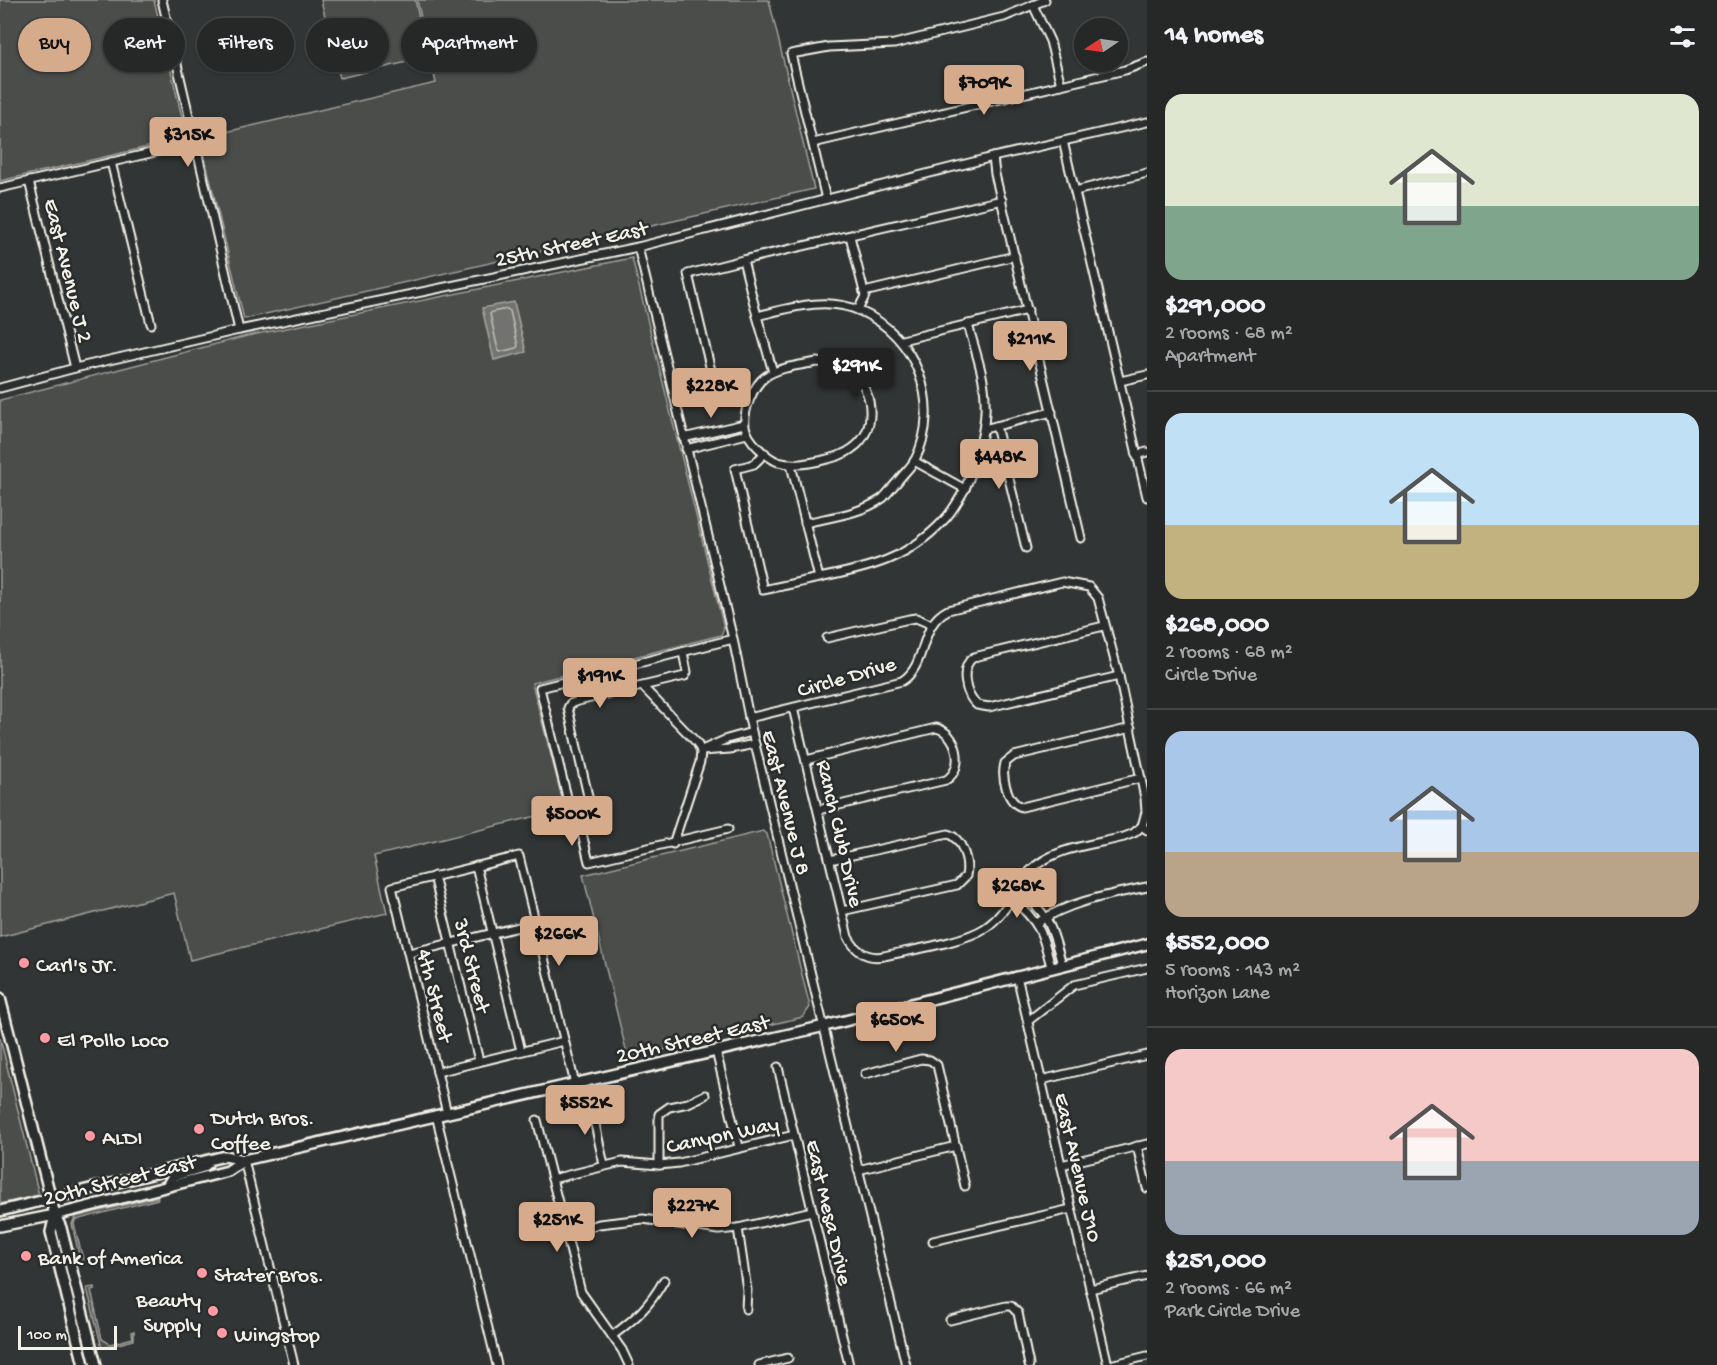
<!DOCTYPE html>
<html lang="en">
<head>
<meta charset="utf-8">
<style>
	:root { --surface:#262828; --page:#2e3030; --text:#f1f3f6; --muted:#a4a6a8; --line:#424445; --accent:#d6ab8b }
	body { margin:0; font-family:"Gochi Hand",sans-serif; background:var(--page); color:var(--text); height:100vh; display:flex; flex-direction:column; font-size:22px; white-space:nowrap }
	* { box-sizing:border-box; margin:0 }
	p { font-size:20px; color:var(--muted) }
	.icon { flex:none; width:33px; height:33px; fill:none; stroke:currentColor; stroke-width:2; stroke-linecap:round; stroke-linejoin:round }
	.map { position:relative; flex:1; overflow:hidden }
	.panel { display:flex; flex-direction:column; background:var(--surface); width:570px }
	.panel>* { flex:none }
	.banner { position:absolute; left:18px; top:18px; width:570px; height:54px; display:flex; gap:12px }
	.needle { width:39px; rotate:257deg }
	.controls { position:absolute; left:1074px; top:18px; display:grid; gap:12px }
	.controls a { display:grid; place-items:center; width:54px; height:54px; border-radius:50%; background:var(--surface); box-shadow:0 2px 4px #0004,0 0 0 2px var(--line); font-size:30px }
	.scale { position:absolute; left:18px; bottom:15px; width:99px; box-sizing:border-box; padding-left:6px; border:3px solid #f4f1e8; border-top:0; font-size:16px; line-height:21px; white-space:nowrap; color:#f4f1e8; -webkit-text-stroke:4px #2a2d2e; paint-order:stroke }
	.price { position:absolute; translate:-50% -51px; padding:0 14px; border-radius:6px; background:var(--accent); color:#111; font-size:20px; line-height:39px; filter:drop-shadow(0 2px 3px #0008) }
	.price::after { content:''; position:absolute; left:50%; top:36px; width:18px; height:14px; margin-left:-9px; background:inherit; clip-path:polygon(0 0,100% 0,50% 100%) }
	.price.on { background:#222; color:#fff }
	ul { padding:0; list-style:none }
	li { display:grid; align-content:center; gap:12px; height:318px; padding:0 18px }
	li+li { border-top:2px solid var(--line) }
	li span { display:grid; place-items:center; height:186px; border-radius:18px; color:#555 }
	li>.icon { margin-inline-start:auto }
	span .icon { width:108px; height:108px; fill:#fffc; stroke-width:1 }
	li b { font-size:26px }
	h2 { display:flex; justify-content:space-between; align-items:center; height:72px; padding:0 18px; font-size:26px }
	.pill { padding:0 21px; border-radius:27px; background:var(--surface); box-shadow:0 2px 4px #0004,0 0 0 2px var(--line); font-size:21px; line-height:54px }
	.pill.on { background:var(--accent); color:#111 }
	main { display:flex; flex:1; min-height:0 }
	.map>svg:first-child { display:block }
	.green { fill:#4b4d4c; stroke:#a09f9a; stroke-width:1.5 }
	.water { fill:#727370; stroke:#a6a5a0; stroke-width:1.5 }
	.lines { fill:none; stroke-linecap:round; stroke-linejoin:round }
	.shore { stroke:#c0bfb8; stroke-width:1.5 }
	.minor-casing { stroke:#f4f1e8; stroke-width:11 }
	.major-casing { stroke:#f4f1e8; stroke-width:14 }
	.minor { stroke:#2a2d2e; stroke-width:7 }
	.major { stroke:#2a2d2e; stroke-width:9 }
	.poi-dot { fill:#ff9aa2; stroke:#2a2d2e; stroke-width:2 }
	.labels { text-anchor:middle; stroke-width:5; stroke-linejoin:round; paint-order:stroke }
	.street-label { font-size:22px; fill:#f4f1e8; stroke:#2a2d2e }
	.poi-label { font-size:22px; fill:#f4f1e8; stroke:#2a2d2e; text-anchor:start }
</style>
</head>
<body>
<main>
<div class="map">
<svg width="1147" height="1365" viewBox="0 0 1147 1365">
	<rect width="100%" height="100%" fill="#323535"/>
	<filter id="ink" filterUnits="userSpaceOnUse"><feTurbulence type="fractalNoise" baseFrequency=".0167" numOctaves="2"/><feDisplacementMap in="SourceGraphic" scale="12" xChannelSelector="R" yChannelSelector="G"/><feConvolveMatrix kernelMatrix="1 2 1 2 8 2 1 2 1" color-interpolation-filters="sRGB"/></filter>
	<g filter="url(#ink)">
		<g class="green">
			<path d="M0 0H154L187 138 0 181Z"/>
			<path d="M321 0H415L428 57 340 78Z"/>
			<path d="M417 0H769L814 189 244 319 200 138 436 83Z"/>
			<path d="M632 258 724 628 721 635 532 683 565 809 374 856 387 913 190 960 174 893 0 937V400L247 336Z"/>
			<path d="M763 831 767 834 810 1007 803 1017 628 1058 583 875Z"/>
			<path d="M0 1038 39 1195 0 1204Z"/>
			<path d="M157 1197 158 1199 75 1220 74 1224 84 1263 81 1264 72 1224 75 1217Z"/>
			<path d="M94 1287 95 1289 91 1290 102 1339 110 1344 133 1338 132 1332 134 1331V1340L102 1348 87 1288Z"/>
		</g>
		<path class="water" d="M514 302 526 352 494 360 482 308Z"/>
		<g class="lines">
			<path class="shore" d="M507 309 510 311 518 346 516 348 500 352 498 350 490 314 492 312Z"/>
			<defs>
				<g id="minor">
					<path d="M162 0 239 330"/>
					<path d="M1033 5 1050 41 1061 85"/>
					<path d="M1063 141 1147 497"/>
					<path d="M813 143 1125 70 1147 62"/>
					<path d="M993 157 995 174 1081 538"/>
					<path d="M111 162 151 324"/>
					<path d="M29 181 75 368"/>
					<path d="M0 188 194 143"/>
					<path d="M1075 191 1147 173"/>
					<path d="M826 199 791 54 829 47 894 44 1004 17 1045 0"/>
					<path d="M850 236 865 296 858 310"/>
					<path d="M638 247 733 639 752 732 906 1365"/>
					<path d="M743 260 688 274 717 396 738 391 752 394"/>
					<path d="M864 292 1015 256"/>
					<path d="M757 316 743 260 1002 200"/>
					<path d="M902 340 1028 310"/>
					<path d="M817 362C831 363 845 366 855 375 875 394 876 432 853 448 843 456 831 458 819 461 805 464 792 466 778 462 766 457 747 440 745 426 743 411 753 386 765 377 778 367 802 365 817 362Z"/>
					<path d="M773 372 757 316C790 308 826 296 860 311 916 335 943 404 915 460 911 467 903 474 898 481 893 486 888 493 883 498 861 514 830 517 805 523"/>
					<path d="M1120 381 1147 375"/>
					<path d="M0 388 75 368 239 330 638 247 993 157 1147 122"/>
					<path d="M996 426 1026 548"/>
					<path d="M984 429 1052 412"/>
					<path d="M683 438 744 424"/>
					<path d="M686 449 747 434"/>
					<path d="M765 453 754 464 735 469 763 590 819 578 791 465"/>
					<path d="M1136 455 1147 452"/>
					<path d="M914 461 965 489C977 460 987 429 985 398 984 373 974 348 968 324"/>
					<path d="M819 578C869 568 908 559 944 520 953 511 959 499 965 489"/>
					<path d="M1104 626 974 657C959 667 965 695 977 705L989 707 1119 676"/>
					<path d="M827 638 909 619 916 618 930 624"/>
					<path d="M683 652 687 672 685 676 578 701 570 704 568 708 588 796 580 825 589 862 728 829"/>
					<path d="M643 687 697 743 701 751 700 762 673 844"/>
					<path d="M793 708 848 937C856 952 868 959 884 956 911 950 964 942 985 928 1009 912 1013 889 1030 871 1053 847 1094 845 1124 837L1134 833 1142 826"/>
					<path d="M749 718 902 681C928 665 918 625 948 610L1062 582 1089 587 1098 598 1119 676 1145 798 1146 812 1142 826 1147 830"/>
					<path d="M1131 728 1014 756 1005 763C1001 777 1007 803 1022 807L1141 778"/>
					<path d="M704 749 727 739 752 732"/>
					<path d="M701 751 730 749 755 744"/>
					<path d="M806 760 936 728C957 732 966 768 946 780L818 810"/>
					<path d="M569 805 540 688 733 639"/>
					<path d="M830 860 948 834C963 839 969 862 966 876L957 885 842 911"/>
					<path d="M476 866 521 1051"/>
					<path d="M434 876 479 1061"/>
					<path d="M1018 890C1050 914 1052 928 1062 965"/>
					<path d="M1012 899C1040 922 1043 934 1051 967"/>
					<path d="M1037 923C1070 901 1109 895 1147 887"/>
					<path d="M409 953 536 923"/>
					<path d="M1017 976 1108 1365"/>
					<path d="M1028 1021 1074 985 1147 968"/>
					<path d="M716 1051 739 1147"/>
					<path d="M778 1067 849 1365"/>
					<path d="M437 1072 564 1041"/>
					<path d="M865 1074 921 1059 930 1060 937 1065 965 1186"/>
					<path d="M1041 1080 1147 1055"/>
					<path d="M597 1105 595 1124 604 1165"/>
					<path d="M447 1113 392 887 519 856 575 1084"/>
					<path d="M436 1115 497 1365"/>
					<path d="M537 1120 581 1292 622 1350 629 1365"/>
					<path d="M1137 1146 1147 1188"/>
					<path d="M244 1160 294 1365"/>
					<path d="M659 1165V1114L669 1107 688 1103 705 1095"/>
					<path d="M1061 1165 1147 1144"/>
					<path d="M858 1170 956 1146"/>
					<path d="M552 1179 622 1162 659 1165 679 1163 794 1135"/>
					<path d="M738 1228 747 1290 746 1309"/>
					<path d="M566 1234 599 1224 643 1219 719 1230 738 1228 812 1211"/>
					<path d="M933 1241 1071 1209"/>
					<path d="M1090 1289 1147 1276"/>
					<path d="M950 1320 1006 1306H1011L1018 1313 1029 1365"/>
					<path d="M612 1336C636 1318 649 1307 664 1280"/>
					<path d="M759 1365 788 1358"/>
					<path d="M1110 1365 1147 1356"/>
				</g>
				<g id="major">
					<path d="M0 998 55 1215 61 1228 96 1365"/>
					<path d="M167 1186 173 1176 203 1167 207 1164"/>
					<path d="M0 1211 225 1156 244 1160"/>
					<path d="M55 1215 51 1232 84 1365"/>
					<path d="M0 1226 55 1215 228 1171 244 1160 825 1026 1147 944"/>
				</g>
			</defs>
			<use href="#minor" class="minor-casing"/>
			<use href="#major" class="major-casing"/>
			<use href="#minor" class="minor"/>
			<use href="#major" class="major"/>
		</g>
	</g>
	<g class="poi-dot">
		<circle cx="24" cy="963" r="6"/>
		<circle cx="45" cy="1038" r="6"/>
		<circle cx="199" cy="1129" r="6"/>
		<circle cx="90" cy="1136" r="6"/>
		<circle cx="26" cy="1256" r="6"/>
		<circle cx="202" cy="1273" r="6"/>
		<circle cx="213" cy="1311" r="6"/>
		<circle cx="222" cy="1333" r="6"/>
	</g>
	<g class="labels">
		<g class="street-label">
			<text transform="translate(571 242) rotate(-12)" y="8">25th Street East</text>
			<text transform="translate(70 270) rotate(76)" y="8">East Avenue J 2</text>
			<text transform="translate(846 675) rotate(-16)" y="8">Circle Drive</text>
			<text transform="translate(788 802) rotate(76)" y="8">East Avenue J 8</text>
			<text transform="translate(842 833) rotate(77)" y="8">Ranch Club Drive</text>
			<text transform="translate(474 965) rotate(76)" y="8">3rd Street</text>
			<text transform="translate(437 995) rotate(76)" y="8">4th Street</text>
			<text transform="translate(692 1037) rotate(-13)" y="8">20th Street East</text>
			<text transform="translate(722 1133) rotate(-12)" y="8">Canyon Way</text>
			<text transform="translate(1080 1167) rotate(77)" y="8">East Avenue J10</text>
			<text transform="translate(119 1178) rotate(-14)" y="8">20th Street East</text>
			<text transform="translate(831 1212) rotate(77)" y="8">East Mesa Drive</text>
		</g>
		<g class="poi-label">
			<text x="36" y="971">Carl's Jr.</text>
			<text x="57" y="1046">El Pollo Loco</text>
			<text x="211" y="1124">Dutch Bros.<tspan x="211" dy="25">Coffee</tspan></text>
			<text x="102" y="1144">ALDI</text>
			<text x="38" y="1264">Bank of America</text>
			<text x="214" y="1281">Stater Bros.</text>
			<text x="201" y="1306" text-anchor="end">Beauty<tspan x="201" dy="25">Supply</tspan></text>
			<text x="234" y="1341">Wingstop</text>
		</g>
	</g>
</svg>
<div class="controls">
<a><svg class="needle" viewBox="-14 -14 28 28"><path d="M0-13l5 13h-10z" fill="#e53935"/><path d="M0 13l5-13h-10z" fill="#a4a6a8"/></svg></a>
</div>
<div class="scale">100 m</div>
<b class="price" style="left:984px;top:116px">$709K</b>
<b class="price" style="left:188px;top:168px">$315K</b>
<b class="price" style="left:1030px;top:372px">$211K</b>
<b class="price on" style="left:856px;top:399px">$291K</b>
<b class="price" style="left:711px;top:419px">$228K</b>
<b class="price" style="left:999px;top:490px">$448K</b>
<b class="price" style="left:600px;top:709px">$191K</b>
<b class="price" style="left:572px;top:847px">$500K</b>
<b class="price" style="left:1017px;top:919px">$268K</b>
<b class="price" style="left:559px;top:967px">$266K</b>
<b class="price" style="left:896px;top:1053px">$650K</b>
<b class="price" style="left:585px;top:1136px">$552K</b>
<b class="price" style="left:692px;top:1239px">$227K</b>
<b class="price" style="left:557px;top:1253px">$251K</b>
<div class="banner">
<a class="pill on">Buy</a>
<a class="pill">Rent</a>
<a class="pill">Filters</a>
<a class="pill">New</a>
<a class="pill">Apartment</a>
</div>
</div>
<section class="panel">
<h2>14 homes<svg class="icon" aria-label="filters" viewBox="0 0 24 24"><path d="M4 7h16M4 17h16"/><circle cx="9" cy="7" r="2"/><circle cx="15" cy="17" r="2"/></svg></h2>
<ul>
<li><span style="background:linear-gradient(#dfe7d0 60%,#7fa58c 0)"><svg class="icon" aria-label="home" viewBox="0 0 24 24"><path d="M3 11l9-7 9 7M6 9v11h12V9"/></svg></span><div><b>$291,000</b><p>2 rooms · 68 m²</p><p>Apartment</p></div></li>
<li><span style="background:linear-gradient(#bfe0f5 60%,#c2b280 0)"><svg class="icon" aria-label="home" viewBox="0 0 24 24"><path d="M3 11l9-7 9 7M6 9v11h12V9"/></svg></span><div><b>$268,000</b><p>2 rooms · 68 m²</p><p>Circle Drive</p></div></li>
<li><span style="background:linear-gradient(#a9c7e8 65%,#b9a48a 0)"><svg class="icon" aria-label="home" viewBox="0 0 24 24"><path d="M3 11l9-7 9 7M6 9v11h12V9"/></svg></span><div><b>$552,000</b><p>5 rooms · 143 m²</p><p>Horizon Lane</p></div></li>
<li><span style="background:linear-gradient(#f6c9c9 60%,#9aa5b1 0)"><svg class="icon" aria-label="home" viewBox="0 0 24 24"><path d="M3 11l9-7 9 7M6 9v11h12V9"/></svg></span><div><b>$251,000</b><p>2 rooms · 66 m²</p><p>Park Circle Drive</p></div></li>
</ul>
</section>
</main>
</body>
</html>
